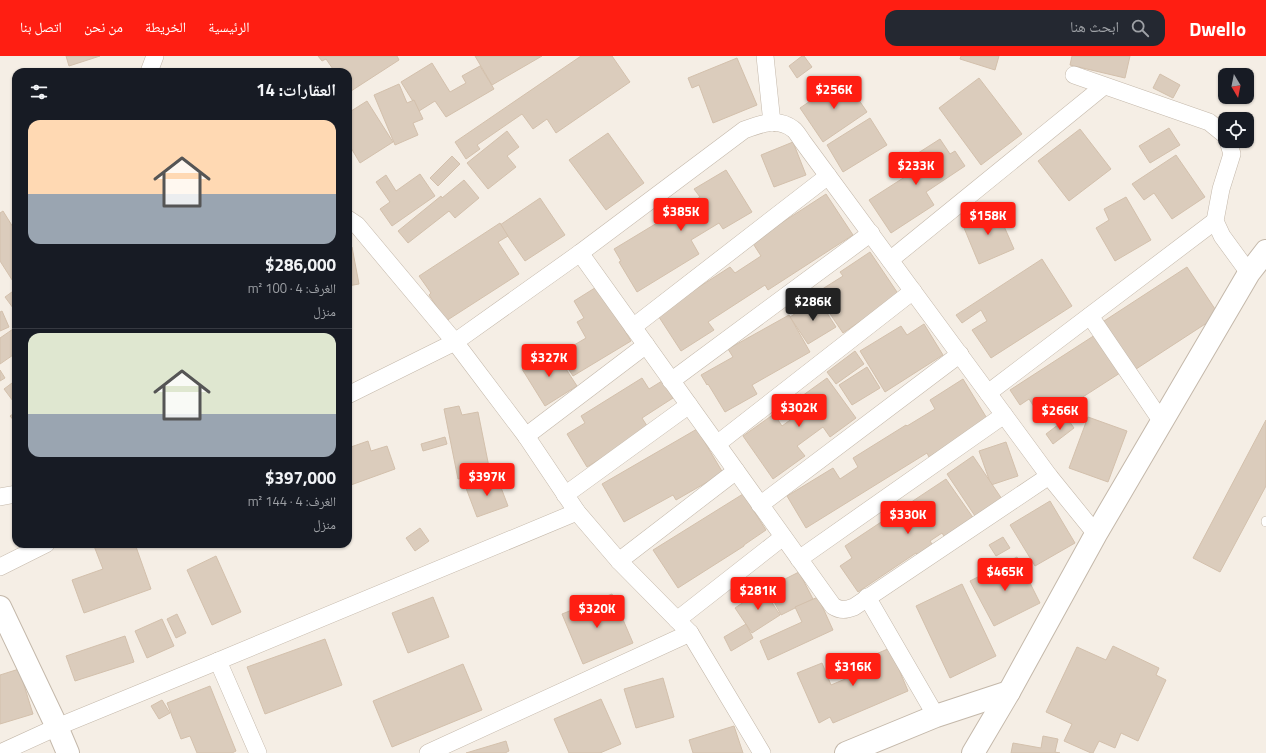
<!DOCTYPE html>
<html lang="ar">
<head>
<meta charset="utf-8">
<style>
	:root { --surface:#171b24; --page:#242831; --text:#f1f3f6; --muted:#9ea1a6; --line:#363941; --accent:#ff1e12 }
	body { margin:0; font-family:"Titillium Web","Noto Naskh Arabic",sans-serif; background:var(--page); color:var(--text); direction:rtl; height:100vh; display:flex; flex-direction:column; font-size:15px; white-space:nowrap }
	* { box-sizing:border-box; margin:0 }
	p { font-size:13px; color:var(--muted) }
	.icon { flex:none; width:22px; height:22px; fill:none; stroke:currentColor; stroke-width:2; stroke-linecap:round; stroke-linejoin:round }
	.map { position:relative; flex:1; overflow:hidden; direction:ltr }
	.panel { position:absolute; left:12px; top:12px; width:340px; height:480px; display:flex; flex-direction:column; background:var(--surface); border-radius:12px; box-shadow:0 1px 3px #0004; direction:rtl }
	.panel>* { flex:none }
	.needle { width:26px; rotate:170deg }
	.controls { position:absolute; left:1218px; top:12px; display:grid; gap:8px }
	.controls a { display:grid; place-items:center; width:36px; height:36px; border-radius:8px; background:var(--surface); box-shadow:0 1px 3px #0004; font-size:20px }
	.price { position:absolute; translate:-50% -34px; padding:0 9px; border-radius:4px; background:var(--accent); color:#fff; font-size:13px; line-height:26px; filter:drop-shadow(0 1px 2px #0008) }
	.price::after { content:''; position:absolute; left:50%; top:24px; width:12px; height:9px; margin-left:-6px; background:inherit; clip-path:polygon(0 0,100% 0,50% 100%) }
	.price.current { background:#222; color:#fff }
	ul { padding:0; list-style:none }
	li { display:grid; align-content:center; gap:8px; height:212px; padding:0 16px }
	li+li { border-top:1px solid var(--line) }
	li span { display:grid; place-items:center; height:124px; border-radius:12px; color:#555 }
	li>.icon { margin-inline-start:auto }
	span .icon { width:72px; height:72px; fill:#fffc; stroke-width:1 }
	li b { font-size:17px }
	h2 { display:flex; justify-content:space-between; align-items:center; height:48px; padding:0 16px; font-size:17px }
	header { display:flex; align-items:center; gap:24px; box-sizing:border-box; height:56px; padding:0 20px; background:var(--accent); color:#fff }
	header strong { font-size:19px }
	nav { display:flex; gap:22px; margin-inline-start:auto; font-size:14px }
	.search { width:280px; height:36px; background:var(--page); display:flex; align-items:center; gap:10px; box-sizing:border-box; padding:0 14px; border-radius:12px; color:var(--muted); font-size:15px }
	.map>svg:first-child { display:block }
	.building { fill:#dbccbc; stroke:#d3c0ac }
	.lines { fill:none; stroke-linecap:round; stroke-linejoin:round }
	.service-casing { stroke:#c4b8aa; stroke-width:10 }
	.minor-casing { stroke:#c4b8aa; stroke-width:18 }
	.tertiary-casing { stroke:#c4b8aa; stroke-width:24 }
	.service { stroke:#fff; stroke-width:9 }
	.minor { stroke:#fff; stroke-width:17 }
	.tertiary { stroke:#fff; stroke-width:22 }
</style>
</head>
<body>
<header>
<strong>Dwello</strong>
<div class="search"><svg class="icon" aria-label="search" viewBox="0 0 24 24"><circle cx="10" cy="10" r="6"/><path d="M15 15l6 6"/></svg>ابحث هنا</div>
<nav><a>الرئيسية</a><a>الخريطة</a><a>من نحن</a><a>اتصل بنا</a></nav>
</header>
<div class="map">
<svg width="1266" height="697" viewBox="0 0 1266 697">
	<rect width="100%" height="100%" fill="#f5eee5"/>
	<g class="building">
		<path d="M66 0H100L69 10Z"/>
		<path d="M318 0H397L399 4 348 37V16H335L326 3 322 5Z"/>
		<path d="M475 0H542L492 29Z"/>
		<path d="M581 0H612L630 26 556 77 547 63 533 73 522 58 477 89 480 93 466 103 455 86Z"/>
		<path d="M802 0H804L812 11 797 22 789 10Z"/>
		<path d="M961 0H999L995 14 960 3Z"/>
		<path d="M1072 0H1130L1125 22 1070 9Z"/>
		<path d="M737 2 757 49 713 67 699 29 692 32 688 22Z"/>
		<path d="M432 7 450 36 466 27 462 20 480 10 494 33 446 61 435 45 419 55 401 26Z"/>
		<path d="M1160 18 1180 29 1173 42 1153 32Z"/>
		<path d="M844 22 867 56 823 86 800 52Z"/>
		<path d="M979 22 1022 78 981 109 939 52Z"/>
		<path d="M399 28 407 47 414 44 423 63 413 67 418 79 395 89 374 39Z"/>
		<path d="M367 45 393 86 360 107 348 87V57Z"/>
		<path d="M870 62 887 89 843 116 827 89Z"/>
		<path d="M1169 72 1180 89 1150 107 1139 90Z"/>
		<path d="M1080 73 1111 113 1069 145 1038 105Z"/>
		<path d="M507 75 519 91 507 100 516 111 488 133 467 107Z"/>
		<path d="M608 77 644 127 606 154 569 104Z"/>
		<path d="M940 83 950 98 955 95 965 110 926 136 934 149 891 177 869 144 911 117 904 106Z"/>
		<path d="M793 86 806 119 774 131 761 99Z"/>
		<path d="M1176 99 1205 141 1172 163 1154 137 1144 144 1132 128Z"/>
		<path d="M452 100 460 108 438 130 430 122Z"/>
		<path d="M726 114 752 156 723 173 719 167 691 184 699 198 637 236 619 206 621 205 614 193 700 141 694 133Z"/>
		<path d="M420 118 435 140 392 170 380 153 390 146 376 126 386 119 396 135Z"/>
		<path d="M464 124 479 142 455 162 449 155 408 187 398 175 441 140 442 142Z"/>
		<path d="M826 138 853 179 768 234 765 229 708 266 714 274 681 295 657 258 730 211 735 217 761 200 752 186Z"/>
		<path d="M1126 141 1151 184 1115 205 1096 172 1109 164 1104 153Z"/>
		<path d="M540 142 565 179 525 205 500 169Z"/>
		<path d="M996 152 1014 193 979 208 962 167Z"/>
		<path d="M3 155 16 176V230L0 205V157Z"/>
		<path d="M500 167 508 180 498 186 519 218 446 265 429 239 431 237 419 220Z"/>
		<path d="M352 191 359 228 348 230V192Z"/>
		<path d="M870 196 899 239 843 277 816 237 843 220 840 216Z"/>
		<path d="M1042 203 1072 250 991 302 972 274 987 265 981 254 962 267 956 259Z"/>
		<path d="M1187 211 1219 259 1133 315 1101 267Z"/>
		<path d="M598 230 631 285 573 320 559 298 586 282 577 266 584 262 574 245Z"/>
		<path d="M16 233V256L5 241Z"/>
		<path d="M818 243 836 271 808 288 790 261Z"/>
		<path d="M2 255 9 271 0 275V256Z"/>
		<path d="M789 259 810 296 752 329 757 338 725 356 708 328 707 329 701 319 733 301 728 293Z"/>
		<path d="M924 268 943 299 885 336 860 295 901 270 907 279Z"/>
		<path d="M16 271V297L0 308V282Z"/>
		<path d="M1095 279 1120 317 1044 366 1029 343 1020 349 1010 334Z"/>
		<path d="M553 293 577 330 545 350 522 313Z"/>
		<path d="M855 295 864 308 836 328 827 316Z"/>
		<path d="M867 311 880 332 852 349 839 329Z"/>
		<path d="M0 314 5 322 0 325Z"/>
		<path d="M642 322 649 333 662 325 673 342 642 362 649 373 587 411 567 378 585 367 581 360Z"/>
		<path d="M827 322 856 362 830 381 823 371 797 390 805 400 773 423 743 380 774 358 782 370 808 351 796 359 788 348 801 338 802 340Z"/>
		<path d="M963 323 988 364 929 401 927 397 806 472 787 440 833 412 840 423 858 411 853 402 906 369 907 370 935 353 930 344Z"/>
		<path d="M16 324V349L4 333Z"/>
		<path d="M459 350 462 359 478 356 490 416 458 423 444 353Z"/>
		<path d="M16 356V367L10 360Z"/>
		<path d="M1088 361 1127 375 1108 426 1069 412Z"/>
		<path d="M1067 362 1074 372 1053 388 1046 378Z"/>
		<path d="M1266 364V430L1220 516 1193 502Z"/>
		<path d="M697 373 723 417 676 444 673 439 624 466 602 428Z"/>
		<path d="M445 381 447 388 423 395 421 388Z"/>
		<path d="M368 385 371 395 387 390 395 413 348 430V392Z"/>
		<path d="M1006 386 1018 420 991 429 979 395Z"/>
		<path d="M973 400 1006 449 979 466 947 418Z"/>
		<path d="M497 421 508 450 477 461 466 432Z"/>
		<path d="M946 423 979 470 950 489 942 477 930 485 939 499 924 509 916 497 858 536 840 510 852 502 845 490Z"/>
		<path d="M743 438 766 474 744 489V490L678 532 653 494Z"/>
		<path d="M1050 445 1075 487 1035 510 1010 469Z"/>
		<path d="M420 472 429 485 415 495 406 482Z"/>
		<path d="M1003 481 1010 492 996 500 989 489Z"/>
		<path d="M101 488H135L151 533 84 557 72 524 103 513 94 490Z"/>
		<path d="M216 500 241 556 212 569 187 514Z"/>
		<path d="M1017 501 1040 547 994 570 970 525Z"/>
		<path d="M799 516 813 543 781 559 767 532Z"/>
		<path d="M962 528 996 600 950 622 916 550Z"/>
		<path d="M763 533 780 559 752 577 735 552Z"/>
		<path d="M612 538 633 587 583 608 562 558Z"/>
		<path d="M433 541 449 581 408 597 392 557Z"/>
		<path d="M818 541 833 574 768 604 760 585 802 566 795 551Z"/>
		<path d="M177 558 186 577 176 582 167 563Z"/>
		<path d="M162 563 174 590 147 602 135 575Z"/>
		<path d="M746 568 753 582 731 595 724 581Z"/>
		<path d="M125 580 134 606 75 625 66 600Z"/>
		<path d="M325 583 342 629 265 658 247 611Z"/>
		<path d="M1113 590 1159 612 1156 619 1166 624 1138 685 1121 677 1115 692 1099 685 1093 697H1091L1064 685 1072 668 1046 656 1077 591 1106 604Z"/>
		<path d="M890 592 908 635 833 667 830 661 819 667 797 617 822 607 831 629 850 621 846 611Z"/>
		<path d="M463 608 482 654 392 691 373 645Z"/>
		<path d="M19 613 33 658 0 668V619Z"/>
		<path d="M663 622 674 661 636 672 624 633Z"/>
		<path d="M210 630 236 695 232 697H197L190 680 181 683 167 647Z"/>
		<path d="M601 643 621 688 600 697H569L554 663Z"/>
		<path d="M162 644 170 657 159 663 151 650Z"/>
		<path d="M734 670 743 697H693L689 684Z"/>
		<path d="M1043 680 1058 683 1055 696 1060 697H1011L1013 687 1041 692Z"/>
		<path d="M506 685 509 695 505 697H466Z"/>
	</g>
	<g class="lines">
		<defs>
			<path id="service" d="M1266 466V465"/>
			<g id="minor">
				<path d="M765 0 772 67"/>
				<path d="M149 16 155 0"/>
				<path d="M1074 19 1209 66 1225 79"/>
				<path d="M1228 85 1232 98 1221 133 1215 165 1222 180 1249 217"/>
				<path d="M348 163 357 169 455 286 580 197 833 550C841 555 846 554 854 551L1049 420"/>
				<path d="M580 197 744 74C760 68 778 61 793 73 797 76 800 82 803 86L1049 420 1096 478"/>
				<path d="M890 204 1104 30"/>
				<path d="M1090 260 1162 366"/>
				<path d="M633 271 828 120"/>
				<path d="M671 325 871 177"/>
				<path d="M988 337 1215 165"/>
				<path d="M348 339 455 286 526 380 577 456 619 505 690 577 762 697"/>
				<path d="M526 380 646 289"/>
				<path d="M717 388 913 235"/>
				<path d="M565 439 689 349"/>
				<path d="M0 441 16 438"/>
				<path d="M760 449 960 298"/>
				<path d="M799 503 1004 359"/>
				<path d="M619 505 736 415"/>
				<path d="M0 511 46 488"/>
				<path d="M867 541 936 660"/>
				<path d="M677 564 783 481"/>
				<path d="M218 605 258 697"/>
				<path d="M0 697 57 671 218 605 577 456"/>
				<path d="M428 697 690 577"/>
			</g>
			<g id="tertiary">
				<path d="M0 551 57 671 68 697"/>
				<path d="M846 697 936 660 1009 636"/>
				<path d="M973 697 1009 636 1096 478 1249 217 1266 195"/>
			</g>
		</defs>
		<use href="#service" class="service-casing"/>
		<use href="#minor" class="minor-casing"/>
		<use href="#tertiary" class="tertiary-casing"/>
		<use href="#service" class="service"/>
		<use href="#minor" class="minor"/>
		<use href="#tertiary" class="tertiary"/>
	</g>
</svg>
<div class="controls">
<a><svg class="needle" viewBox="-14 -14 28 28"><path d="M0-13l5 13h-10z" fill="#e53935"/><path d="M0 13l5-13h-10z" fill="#9ea1a6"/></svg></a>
<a><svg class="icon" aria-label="locate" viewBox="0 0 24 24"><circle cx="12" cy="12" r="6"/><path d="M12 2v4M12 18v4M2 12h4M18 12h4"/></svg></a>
</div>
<b class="price" style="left:834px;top:54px">$256K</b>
<b class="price" style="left:916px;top:130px">$233K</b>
<b class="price" style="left:681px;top:176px">$385K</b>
<b class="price" style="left:988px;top:180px">$158K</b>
<b class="price current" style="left:813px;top:266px">$286K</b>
<b class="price" style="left:549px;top:322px">$327K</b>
<b class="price" style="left:799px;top:372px">$302K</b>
<b class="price" style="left:1060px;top:375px">$266K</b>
<b class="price" style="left:487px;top:441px">$397K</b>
<b class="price" style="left:908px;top:479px">$330K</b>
<b class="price" style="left:1005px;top:536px">$465K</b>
<b class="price" style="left:758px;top:555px">$281K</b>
<b class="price" style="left:597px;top:573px">$320K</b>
<b class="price" style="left:853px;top:631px">$316K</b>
<section class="panel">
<h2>العقارات: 14<svg class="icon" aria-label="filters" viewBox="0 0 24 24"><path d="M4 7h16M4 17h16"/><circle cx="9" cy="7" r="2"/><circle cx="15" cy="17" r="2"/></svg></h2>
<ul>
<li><span style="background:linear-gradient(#ffd9b3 60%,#9aa5b1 0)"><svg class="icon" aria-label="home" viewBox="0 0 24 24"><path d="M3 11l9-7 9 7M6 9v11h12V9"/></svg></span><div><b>$286,000</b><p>الغرف: 4 · 100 m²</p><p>منزل</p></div></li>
<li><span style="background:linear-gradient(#dfe7d0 65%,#9aa5b1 0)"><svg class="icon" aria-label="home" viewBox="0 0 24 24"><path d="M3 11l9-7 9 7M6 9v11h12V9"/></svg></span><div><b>$397,000</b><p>الغرف: 4 · 144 m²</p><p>منزل</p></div></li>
</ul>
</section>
</div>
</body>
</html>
